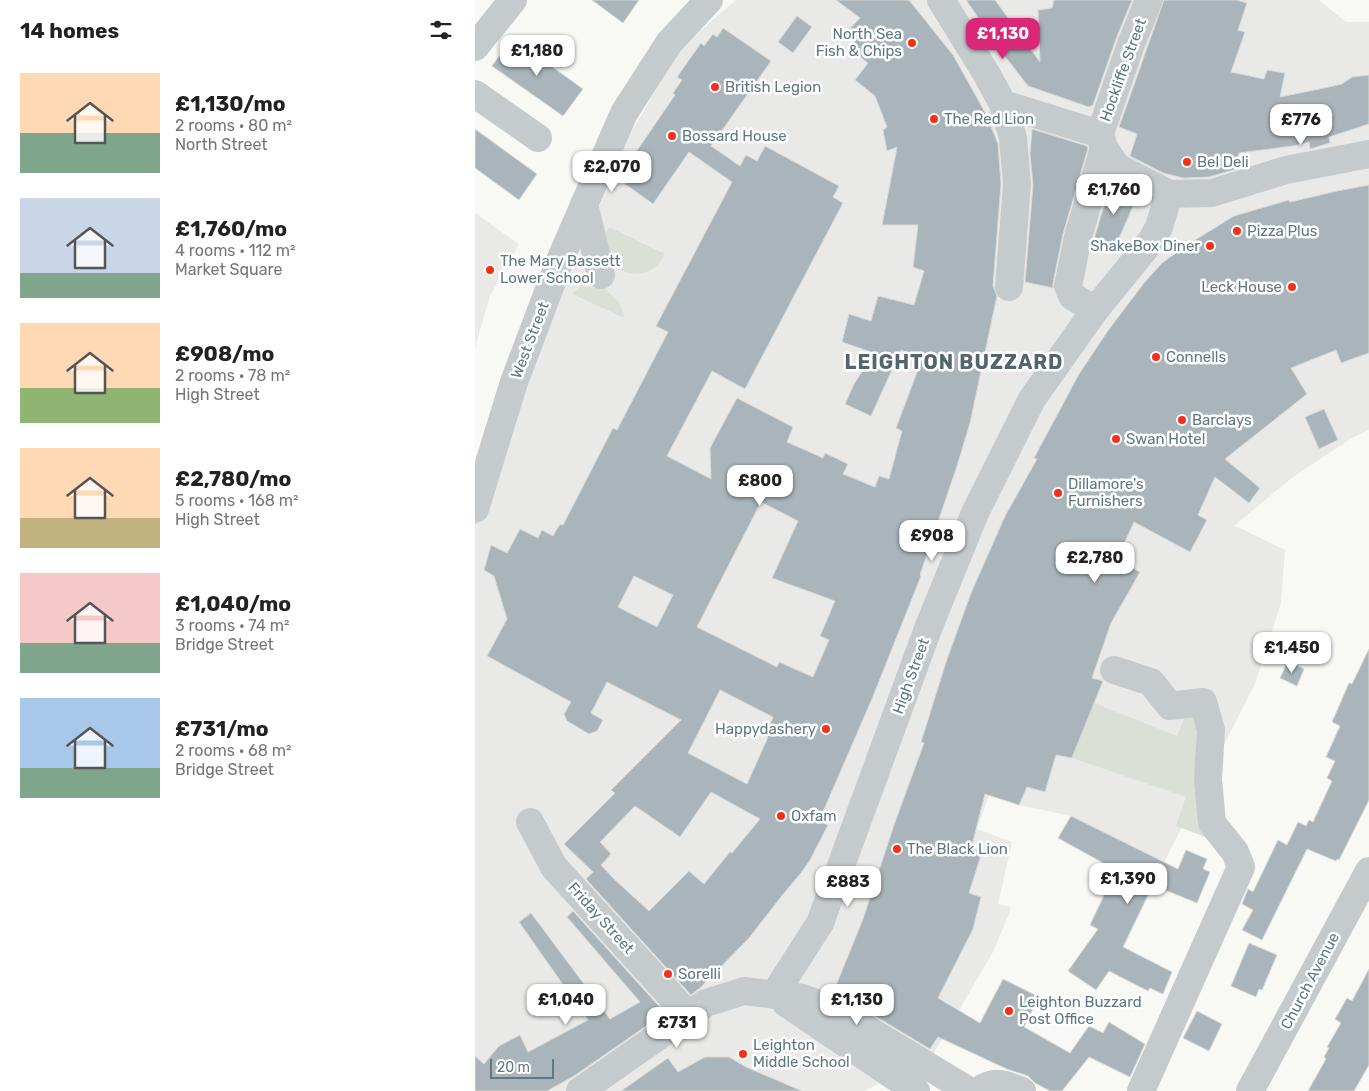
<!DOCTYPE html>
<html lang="en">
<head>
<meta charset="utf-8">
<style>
	:root { --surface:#fff; --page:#f6f6f6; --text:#222; --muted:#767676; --accent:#db2777 }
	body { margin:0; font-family:Rubik,sans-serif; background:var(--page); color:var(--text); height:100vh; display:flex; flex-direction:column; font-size:19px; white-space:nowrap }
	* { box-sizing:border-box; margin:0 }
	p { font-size:16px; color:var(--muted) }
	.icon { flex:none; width:28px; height:28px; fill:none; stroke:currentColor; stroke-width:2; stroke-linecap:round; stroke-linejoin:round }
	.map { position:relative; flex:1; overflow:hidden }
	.sheet { display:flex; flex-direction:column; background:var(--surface); width:475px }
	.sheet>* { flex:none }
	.scale { position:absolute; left:15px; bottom:12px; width:64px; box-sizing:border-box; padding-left:5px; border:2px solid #607883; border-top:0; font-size:14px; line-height:18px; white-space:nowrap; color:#607883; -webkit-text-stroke:4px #fff; paint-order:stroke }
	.price { position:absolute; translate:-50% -42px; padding:0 11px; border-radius:10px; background:#fff; color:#222; font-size:16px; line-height:32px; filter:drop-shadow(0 1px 2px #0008) }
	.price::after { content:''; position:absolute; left:50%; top:30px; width:15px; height:11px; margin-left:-8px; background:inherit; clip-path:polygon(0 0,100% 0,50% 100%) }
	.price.current { background:var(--accent); color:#fff }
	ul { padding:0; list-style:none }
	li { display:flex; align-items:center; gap:15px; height:125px; padding:0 20px }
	li span { display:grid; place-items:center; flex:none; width:140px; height:100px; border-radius:0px; color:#555 }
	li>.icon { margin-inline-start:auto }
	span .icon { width:60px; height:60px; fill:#fffc; stroke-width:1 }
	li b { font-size:21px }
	h2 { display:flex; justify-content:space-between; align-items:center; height:60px; padding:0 20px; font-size:21px }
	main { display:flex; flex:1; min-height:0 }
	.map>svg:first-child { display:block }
	.built { fill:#e9e9e8 }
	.green { fill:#dae0d5 }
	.building { fill:#a9b5ba; stroke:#dad9d7; fill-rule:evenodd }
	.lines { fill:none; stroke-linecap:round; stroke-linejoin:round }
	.minor { stroke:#c5cacd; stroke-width:28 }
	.poi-dot { fill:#f52f18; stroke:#fff; stroke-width:2 }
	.labels { text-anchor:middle; stroke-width:5; stroke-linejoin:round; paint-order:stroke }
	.poi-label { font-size:15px; fill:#607883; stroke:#fff; text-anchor:start }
	.street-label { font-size:15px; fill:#607883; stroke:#fff }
	.district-label { font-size:20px; font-weight:bold; letter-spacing:1px; fill:#53656d; stroke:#fff }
</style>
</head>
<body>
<main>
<section class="sheet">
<h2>14 homes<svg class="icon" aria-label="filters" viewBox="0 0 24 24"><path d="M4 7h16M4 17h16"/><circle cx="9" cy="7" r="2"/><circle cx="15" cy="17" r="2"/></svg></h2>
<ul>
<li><span style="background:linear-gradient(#ffd9b3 60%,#7fa58c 0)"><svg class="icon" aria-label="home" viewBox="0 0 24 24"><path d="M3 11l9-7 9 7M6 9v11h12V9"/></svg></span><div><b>£1,130/mo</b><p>2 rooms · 80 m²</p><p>North Street</p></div></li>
<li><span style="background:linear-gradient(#c9d6e8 75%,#7fa58c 0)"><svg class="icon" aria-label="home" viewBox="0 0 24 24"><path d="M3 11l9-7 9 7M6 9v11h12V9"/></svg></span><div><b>£1,760/mo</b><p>4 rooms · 112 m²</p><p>Market Square</p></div></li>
<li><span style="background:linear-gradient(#ffd9b3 65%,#8fb573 0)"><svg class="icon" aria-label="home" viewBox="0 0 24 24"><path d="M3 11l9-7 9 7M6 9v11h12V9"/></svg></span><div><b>£908/mo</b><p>2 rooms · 78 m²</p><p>High Street</p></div></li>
<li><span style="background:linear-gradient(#ffd9b3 70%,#c2b280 0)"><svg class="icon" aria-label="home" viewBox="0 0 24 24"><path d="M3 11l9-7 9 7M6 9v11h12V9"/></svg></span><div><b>£2,780/mo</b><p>5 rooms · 168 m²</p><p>High Street</p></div></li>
<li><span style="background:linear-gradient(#f6c9c9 70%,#7fa58c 0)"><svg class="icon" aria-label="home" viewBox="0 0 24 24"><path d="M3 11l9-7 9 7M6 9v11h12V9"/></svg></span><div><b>£1,040/mo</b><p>3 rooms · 74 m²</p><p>Bridge Street</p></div></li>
<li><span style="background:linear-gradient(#a9c7e8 70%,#7fa58c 0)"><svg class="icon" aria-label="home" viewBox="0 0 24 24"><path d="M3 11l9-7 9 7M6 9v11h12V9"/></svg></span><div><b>£731/mo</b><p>2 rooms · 68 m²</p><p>Bridge Street</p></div></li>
</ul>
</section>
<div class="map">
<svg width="894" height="1091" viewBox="0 0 894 1091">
	<rect width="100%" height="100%" fill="#f8f8f5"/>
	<g class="built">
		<path d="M261 0H844L871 22H894V430L877 438 818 477 759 526 767 529 810 550 806 603 780 684 689 862 596 816 544 805 514 795 502 829 537 842 523 904 536 907 534 914 518 952 456 1058 389 1091H0V522L58 363 155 134 207 46Z"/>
		<path d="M0 213 44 244 15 296 0 347Z"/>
	</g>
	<g class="green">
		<path d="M134 227 190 254C187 258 184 265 180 267 165 279 149 273 135 264L129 237Z"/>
		<path d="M106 286 130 289 144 302 150 318 97 294Z"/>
		<path d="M619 703 702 736 712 711 718 712 728 738 736 839 701 826 711 797 597 758Z"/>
	</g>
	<g class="building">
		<path d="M117 0H164L148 23Z"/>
		<path d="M361 0H434L478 55 511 114 523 144 526 184 518 286 522 296 495 423 482 466 445 575 446 576 397 699 344 821 353 825 335 860 326 873 309 893 274 938 225 988 216 995 111 879 118 872 89 844 140 793 136 790 206 720 132 682 116 713 128 720 122 731 114 734 92 721 89 714 96 702 12 656 32 619 19 576 9 570 16 545 32 553 45 529 63 538 67 530 78 536 85 524 88 525 138 428 142 430 193 332 181 326 257 182 214 152 178 204 150 184 155 176 152 174 164 158 159 155 200 95 198 93 207 80 202 77 226 43 229 46 238 34 242 37 248 28 296 61 236 146 265 166 271 155 282 161 290 146 364 186 358 197 368 203 270 389 237 371 192 456 236 479 235 448 262 398 318 427 312 442 348 458 350 453 373 464 368 474 400 487 404 476 414 479 427 431 421 428 447 359 426 350 396 416 370 404 379 384 399 353 367 342 374 314 396 321 403 296 439 305 449 271 438 267 443 225H407L422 147 412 151 408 130 412 127 400 96 380 80 393 63 375 49 380 42 369 35 385 18ZM286 502 323 521 297 578 360 601 345 636 354 640 338 677 304 662 302 667 222 627ZM159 576 198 595 182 627 143 607ZM245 690 298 717 290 736 293 737 272 784 213 753ZM236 792 285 819 257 853 255 852 229 884 214 871 174 911 139 879 126 865 136 854 125 842 160 806 205 837Z"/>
		<path d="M491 0H520L565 62 563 10 577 8 579 0H657L641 39 618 105 614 107 553 86 529 55Z"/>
		<path d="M689 0H762L772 3 763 30 770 32 756 72 789 79 792 70 810 73 805 97 854 87 867 84 877 77 894 75V124L854 137 855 143 835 149 834 142 818 146 764 153 761 169 734 177 708 178 688 173 655 156 662 134 644 127Z"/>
		<path d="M322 16 337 27 318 53 303 42Z"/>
		<path d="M37 38 108 89 88 116 17 66Z"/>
		<path d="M0 129 62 174 44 200 0 168Z"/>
		<path d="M557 129 612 146 613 148 588 234 578 283V288L550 282 558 185 555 154Z"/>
		<path d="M636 181 663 195 638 252 618 243Z"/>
		<path d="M894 185V353L866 363 861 350 816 368 832 394 750 459 785 488 774 503 740 477 723 515 732 520 715 552 659 522 642 559 665 572 636 623 617 678 628 681 597 758 581 755 570 792 552 787 544 805 510 794 496 849 507 852 494 893 506 897 498 929 463 998 505 1023 528 979 564 997 549 1027 595 1053 614 1026 628 1033 634 1022 670 1044 655 1077 614 1057 587 1091H575L560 1083 553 1076 532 1069 463 1037 455 1049 370 998 358 993 388 919 419 825 449 743 446 742 471 662 496 593 530 516 562 459 559 458 604 374 632 332 669 283 687 263 712 245 759 216 814 200 815 202 862 191Z"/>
		<path d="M849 409 863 440 844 449 830 417Z"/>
		<path d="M894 649V800L864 860 862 859 861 861 832 849 787 940 767 930 778 910 767 904 773 889 778 892 803 840 812 845 823 822 831 826 834 820 838 822 857 781 852 778 860 761 851 757 865 726 857 722 874 683 877 684Z"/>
		<path d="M813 661 829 669 822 686 805 678Z"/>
		<path d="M596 816 703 869 711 850 732 859 728 869 735 872 722 903 678 885 648 947 697 972 688 994 675 988 673 991 634 971 621 990 593 971 623 929 615 925 641 870 583 838Z"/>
		<path d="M98 911 190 1013 99 1076 72 1091H0V1056L9 1064 24 1046 45 1035 53 1052 113 1020 44 922 56 913 135 1019 165 1002 92 917Z"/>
		<path d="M774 943 802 955 787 990 784 989 781 997 756 986Z"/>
		<path d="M894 969V1065L879 1091H833L851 1059 849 1057 854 1048 852 1047 866 1023 860 1019 872 998 877 1001Z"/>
		<path d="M722 1011 747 1024 734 1051 708 1038Z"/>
		<path d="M230 1057H254L271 1067 327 1091H146L193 1058 203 1072Z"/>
	</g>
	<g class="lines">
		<g class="minor">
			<path d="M466 0 511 73 528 104 625 134"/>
			<path d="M674 0 656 44 625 134 629 148 642 167 694 194 737 193 811 170 894 154"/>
			<path d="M0 47 38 0"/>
			<path d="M0 94 63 138"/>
			<path d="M528 104 538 138 542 184 534 287"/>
			<path d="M109 204 126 275"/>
			<path d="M620 310 597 296 593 286 603 237 629 148"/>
			<path d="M0 509 39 382 86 258 149 113 194 43 234 0"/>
			<path d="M639 670 676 682 695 706 728 702 736 730 733 779 737 823 760 852 766 867 666 1091"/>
			<path d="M55 822 79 867 207 1008"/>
			<path d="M299 995 345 923 454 626 500 513 557 399 620 310 677 240 684 227 694 194"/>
			<path d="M311 1003 441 1091"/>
			<path d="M105 1091 231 1003 269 991 328 998 362 1011 494 1091"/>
			<path d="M503 1091C520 1079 529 1084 547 1091"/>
			<path d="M775 1091 894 871"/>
		</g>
	</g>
	<g class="poi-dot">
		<circle cx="437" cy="43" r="5"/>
		<circle cx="240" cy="87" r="5"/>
		<circle cx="459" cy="119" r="5"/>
		<circle cx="197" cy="136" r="5"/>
		<circle cx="712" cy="162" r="5"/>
		<circle cx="762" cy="231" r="5"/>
		<circle cx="735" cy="246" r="5"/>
		<circle cx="15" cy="270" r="5"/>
		<circle cx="817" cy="287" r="5"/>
		<circle cx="681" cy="357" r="5"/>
		<circle cx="707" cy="420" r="5"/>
		<circle cx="641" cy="439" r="5"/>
		<circle cx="583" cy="493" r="5"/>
		<circle cx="351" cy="729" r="5"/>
		<circle cx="306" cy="816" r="5"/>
		<circle cx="422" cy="849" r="5"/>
		<circle cx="193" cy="974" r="5"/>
		<circle cx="534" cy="1011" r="5"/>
		<circle cx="268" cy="1054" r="5"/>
	</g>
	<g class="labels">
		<g class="poi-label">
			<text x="427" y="39" text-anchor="end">North Sea<tspan x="427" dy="17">Fish &amp; Chips</tspan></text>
			<text x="250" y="92">British Legion</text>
			<text x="469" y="124">The Red Lion</text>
			<text x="207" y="141">Bossard House</text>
			<text x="722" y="167">Bel Deli</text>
			<text x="772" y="236">Pizza Plus</text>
			<text x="725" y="251" text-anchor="end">ShakeBox Diner</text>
			<text x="25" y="266">The Mary Bassett<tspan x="25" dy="17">Lower School</tspan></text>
			<text x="807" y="292" text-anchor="end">Leck House</text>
			<text x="691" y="362">Connells</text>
			<text x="717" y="425">Barclays</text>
			<text x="651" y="444">Swan Hotel</text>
			<text x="593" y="489">Dillamore's<tspan x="593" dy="17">Furnishers</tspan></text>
			<text x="341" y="734" text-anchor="end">Happydashery</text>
			<text x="316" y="821">Oxfam</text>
			<text x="432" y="854">The Black Lion</text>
			<text x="203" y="979">Sorelli</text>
			<text x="544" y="1007">Leighton Buzzard<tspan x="544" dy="17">Post Office</tspan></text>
			<text x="278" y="1050">Leighton<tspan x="278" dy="17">Middle School</tspan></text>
		</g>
		<g class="street-label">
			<text transform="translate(648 70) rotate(-70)" y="5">Hockliffe Street</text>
			<text transform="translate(55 340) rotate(-69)" y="5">West Street</text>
			<text transform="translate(436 676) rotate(-70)" y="5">High Street</text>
			<text transform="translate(126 918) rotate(48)" y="5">Friday Street</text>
			<text transform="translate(835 981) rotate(-62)" y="5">Church Avenue</text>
		</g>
		<g class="district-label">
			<text x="479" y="369">LEIGHTON BUZZARD</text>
		</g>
	</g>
</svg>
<div class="scale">20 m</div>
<b class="price current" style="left:528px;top:60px">£1,130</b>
<b class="price" style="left:62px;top:77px">£1,180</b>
<b class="price" style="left:826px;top:146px">£776</b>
<b class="price" style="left:137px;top:193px">£2,070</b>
<b class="price" style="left:639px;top:216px">£1,760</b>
<b class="price" style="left:285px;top:507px">£800</b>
<b class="price" style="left:457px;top:562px">£908</b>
<b class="price" style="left:620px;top:584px">£2,780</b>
<b class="price" style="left:817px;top:674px">£1,450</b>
<b class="price" style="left:653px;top:905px">£1,390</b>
<b class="price" style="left:373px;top:908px">£883</b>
<b class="price" style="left:91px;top:1026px">£1,040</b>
<b class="price" style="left:382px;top:1026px">£1,130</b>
<b class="price" style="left:202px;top:1049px">£731</b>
</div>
</main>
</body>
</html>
